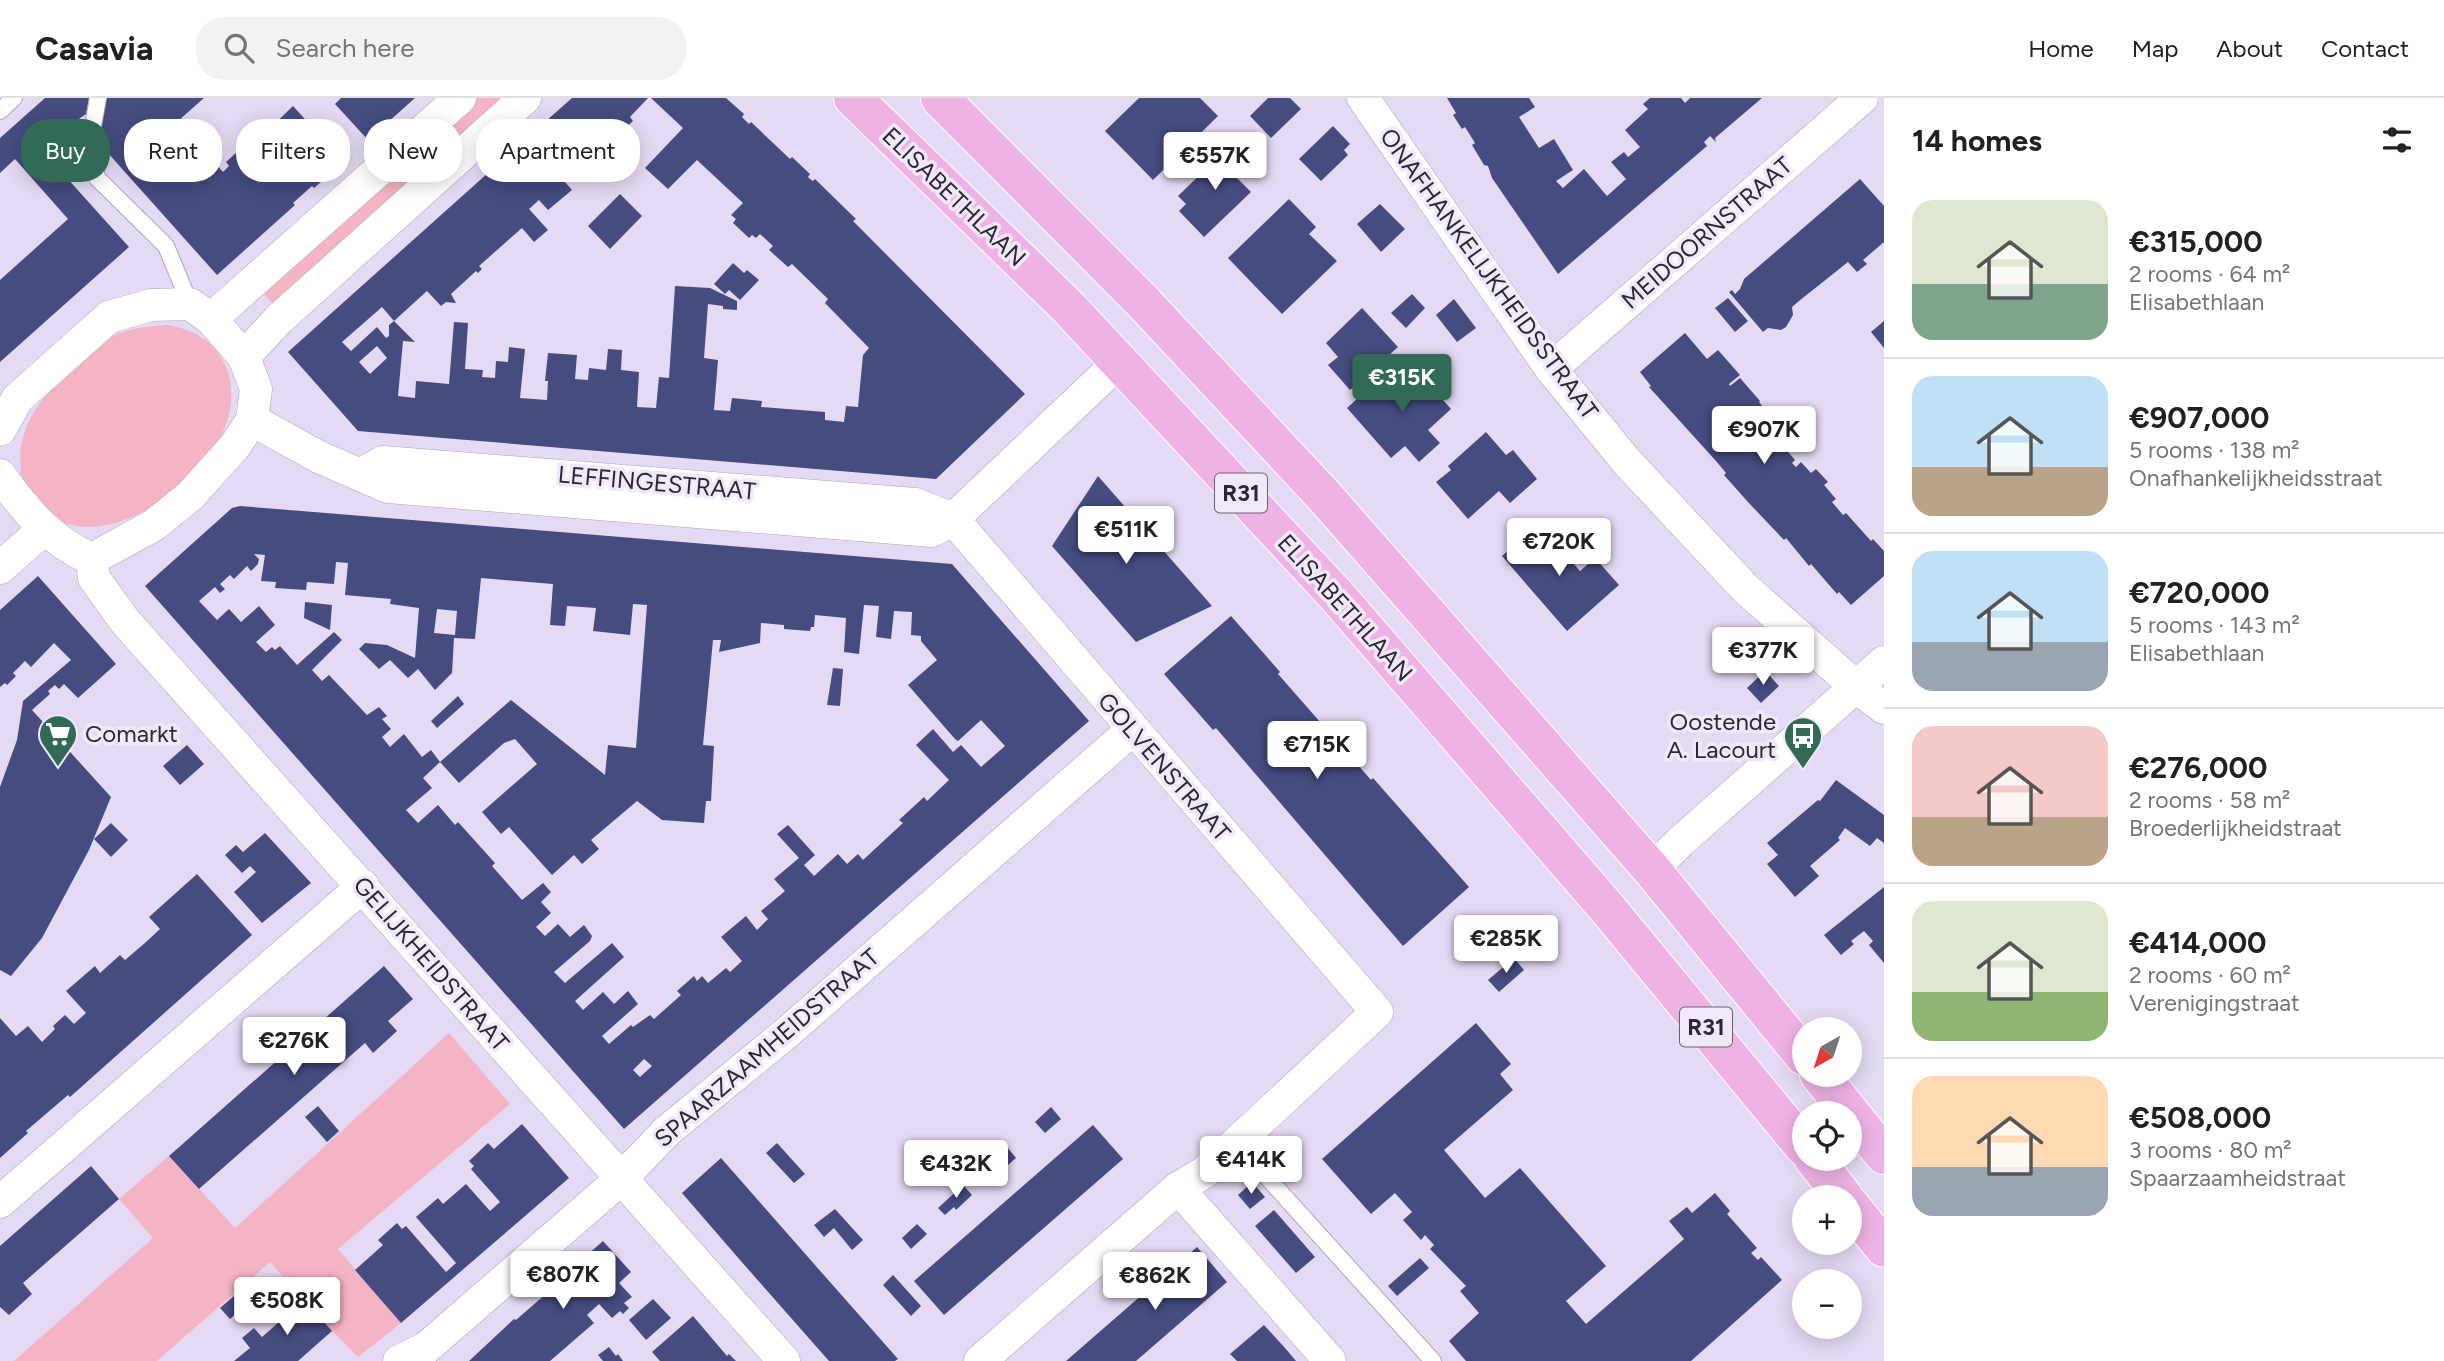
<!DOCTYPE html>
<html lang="en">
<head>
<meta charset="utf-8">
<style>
	:root { --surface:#fff; --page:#f2f2f2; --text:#202124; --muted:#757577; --line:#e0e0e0; --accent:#316b55 }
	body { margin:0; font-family:Figtree,sans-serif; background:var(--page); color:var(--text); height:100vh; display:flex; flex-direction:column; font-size:26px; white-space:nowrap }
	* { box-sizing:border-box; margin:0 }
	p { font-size:23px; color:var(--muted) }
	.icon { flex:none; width:38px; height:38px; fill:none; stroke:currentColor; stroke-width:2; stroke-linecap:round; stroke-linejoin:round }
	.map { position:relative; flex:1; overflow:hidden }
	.sheet { display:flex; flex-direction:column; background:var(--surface); width:560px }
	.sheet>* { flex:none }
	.guide { position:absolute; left:21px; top:21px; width:665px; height:63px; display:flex; gap:14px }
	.needle { width:46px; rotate:219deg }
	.tools { position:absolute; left:1792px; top:919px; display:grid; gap:14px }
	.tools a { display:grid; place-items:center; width:70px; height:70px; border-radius:50%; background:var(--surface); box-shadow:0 4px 18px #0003; font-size:35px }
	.price { position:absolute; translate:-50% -60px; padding:0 16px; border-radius:7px; background:#fff; color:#222; font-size:23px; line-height:46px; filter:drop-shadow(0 2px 4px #0008) }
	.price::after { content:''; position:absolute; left:50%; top:42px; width:21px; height:16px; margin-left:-10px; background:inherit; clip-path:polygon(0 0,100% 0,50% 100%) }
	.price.active { background:var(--accent); color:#fff }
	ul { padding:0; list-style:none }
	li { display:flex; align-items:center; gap:21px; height:175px; padding:0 28px }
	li+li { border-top:2px solid var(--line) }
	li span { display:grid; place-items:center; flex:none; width:196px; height:140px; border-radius:21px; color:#555 }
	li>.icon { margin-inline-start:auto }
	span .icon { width:84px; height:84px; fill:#fffc; stroke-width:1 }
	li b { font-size:30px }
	h2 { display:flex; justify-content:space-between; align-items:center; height:84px; padding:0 28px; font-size:30px }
	.tag { padding:0 24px; border-radius:28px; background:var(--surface); box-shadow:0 4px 18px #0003; font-size:24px; line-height:63px }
	.tag.active { background:var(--accent); color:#fff }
	header { display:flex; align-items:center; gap:42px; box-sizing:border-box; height:98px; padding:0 35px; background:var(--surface); border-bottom:2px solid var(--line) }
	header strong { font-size:33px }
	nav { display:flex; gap:38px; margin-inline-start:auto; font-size:24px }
	.search { width:490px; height:63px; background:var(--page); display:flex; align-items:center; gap:18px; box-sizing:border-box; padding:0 24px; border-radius:28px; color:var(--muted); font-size:26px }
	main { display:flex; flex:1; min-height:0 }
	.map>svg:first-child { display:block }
	.green { fill:#f5b4c5 }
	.building { fill:#464b80; fill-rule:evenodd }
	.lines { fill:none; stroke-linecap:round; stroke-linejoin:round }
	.lane-casing { stroke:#afa5bc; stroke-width:18 }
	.street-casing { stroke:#afa5bc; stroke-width:33 }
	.primary-casing { stroke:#fff; stroke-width:40 }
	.lane { stroke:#fff; stroke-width:16 }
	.street { stroke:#fff; stroke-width:32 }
	.primary { stroke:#efb2e5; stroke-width:38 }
	.labels { text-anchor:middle; stroke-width:7; stroke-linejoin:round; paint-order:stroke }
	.shield { fill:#f1e8fc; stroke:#67626e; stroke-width:2 }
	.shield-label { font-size:23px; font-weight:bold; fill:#2c2831 }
	.street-label { font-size:24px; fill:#2c2831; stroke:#f1e8fc }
	.poi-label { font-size:24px; fill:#2c2831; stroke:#f1e8fc; text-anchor:end }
</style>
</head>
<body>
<header>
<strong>Casavia</strong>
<div class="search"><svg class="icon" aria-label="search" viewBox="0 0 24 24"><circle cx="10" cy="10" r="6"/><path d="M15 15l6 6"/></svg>Search here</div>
<nav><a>Home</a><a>Map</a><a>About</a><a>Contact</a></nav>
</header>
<main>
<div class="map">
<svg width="1884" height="1263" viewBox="0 0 1884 1263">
	<rect width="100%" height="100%" fill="#e5daf3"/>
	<g class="green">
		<path d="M478 0H509L276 209 262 194Z"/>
		<path d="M167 227C228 235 248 294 217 345 191 388 126 439 72 427 65 426 53 422 47 417 38 409 30 393 22 382 13 332 38 303 72 270 86 258 97 244 114 237 131 230 150 228 167 227Z"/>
		<path d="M449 935 510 1006 338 1151 401 1225 358 1259 332 1233 270 1164 157 1263H14L153 1140 119 1101 169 1058 235 1130Z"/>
	</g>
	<g class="building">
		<path d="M45 0H89L86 16 39 49 129 149 0 264V182L68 121 15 61 0 75V40Z"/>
		<path d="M106 0H204L178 23 223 74 229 68 226 64 258 35 261 39 293 8 344 64 314 90 312 88 293 105 295 107 217 177 99 45Z"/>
		<path d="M341 0H415L368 42 335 6Z"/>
		<path d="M572 0H648L630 19 633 23 586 67 546 23Z"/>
		<path d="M651 0H726L744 16 742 19 749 26 751 24 790 61 792 59 810 76 808 79 810 81 813 83 815 81 856 121 853 123 855 125 1025 296 936 381 358 333 288 254 527 40 572 92 548 112 539 102 529 111 548 132 534 144 522 130 479 168 482 171 478 175 476 173 451 196 456 205 446 204 441 208 427 193 394 223 415 244 403 243 398 298 415 300 416 283 449 286 454 224 468 225 465 271 483 272 482 279 495 280 496 263 508 264 509 249 525 251 520 300 547 302 548 283H545L548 255 577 257 575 281 588 282 589 270 606 272 608 251 622 252 621 272 639 274 637 309 656 310 659 279 669 280 675 188 710 190 737 203V212L723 211V208L708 206 704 260 718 262 714 312 730 313 732 300 762 303 761 309 825 314V322L844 324 846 308 858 309 863 257 869 250 825 205 828 201 792 166 788 169 769 152 773 148 760 136 756 140 752 137 749 140 733 125 736 121 731 117 743 105 697 62 668 91 645 70 683 30ZM382 209 394 223 389 227V238L386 240 377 229 351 253 342 244ZM377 248 387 260 370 276 359 264Z"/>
		<path d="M1139 0H1200L1218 18 1153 82 1105 33Z"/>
		<path d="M1268 0H1290L1301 11 1271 40 1250 18Z"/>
		<path d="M1447 0H1529L1535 9 1519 19 1539 50 1554 41 1573 72 1556 83 1563 90 1584 71 1607 98 1626 81 1611 64 1624 54 1628 59 1640 49 1625 32 1648 11 1643 6 1650 0H1681L1685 5 1690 0H1762L1715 40 1716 44 1710 38 1704 44 1707 48 1558 176 1492 80 1488 68 1484 67 1472 47 1475 45 1465 29 1462 31 1453 17 1456 15Z"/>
		<path d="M1333 28 1350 46 1344 52 1348 57 1321 83 1299 61Z"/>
		<path d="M1250 51 1252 64 1243 66 1233 76 1251 94 1204 139 1179 113 1186 106 1178 98 1217 60 1221 63 1232 52Z"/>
		<path d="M1860 81 1884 108V144L1863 162 1867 166 1857 174 1848 164 1799 203 1792 209 1793 217 1786 229 1781 232 1768 230 1763 234 1729 194 1732 192 1735 196 1740 191 1744 181Z"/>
		<path d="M620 96 642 118 610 151 588 128Z"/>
		<path d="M1289 101 1316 129 1309 136 1337 163 1282 216 1228 160Z"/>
		<path d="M1380 106 1405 131 1381 154 1357 126Z"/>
		<path d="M733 165 744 175 747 172 759 182 740 202 729 192 725 196 714 186Z"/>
		<path d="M1412 196 1425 210 1406 230 1391 215Z"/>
		<path d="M1728 200 1748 223 1735 234 1715 210Z"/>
		<path d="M1454 201 1476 230 1457 244 1436 217Z"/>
		<path d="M1362 210 1398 249 1350 292 1328 267 1338 259 1326 245Z"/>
		<path d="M1884 223V250L1871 234Z"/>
		<path d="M1685 235 1707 261 1718 252 1740 277 1729 286 1730 288 1740 280 1760 303 1759 304 1780 330 1773 336 1795 362 1792 365 1796 369 1801 364 1811 375 1816 371 1828 384 1824 387 1836 401 1832 404 1843 417 1846 415 1871 443 1873 441 1884 453V478L1851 507 1839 494 1837 496 1811 466 1809 468 1786 440 1784 442 1747 403 1724 377 1726 375 1716 363 1649 289 1651 288 1640 274Z"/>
		<path d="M1420 267 1431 279 1426 283 1451 311 1428 332 1440 345 1419 364 1405 348 1391 360 1347 310 1382 278 1396 295 1402 289 1400 286Z"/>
		<path d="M1486 334 1506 357 1513 352 1537 381 1510 405 1499 393 1468 421 1436 384 1451 372 1448 368Z"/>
		<path d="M1098 378 1212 508 1136 544 1052 448Z"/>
		<path d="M240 408 952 466 1089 623 624 1031 145 488 232 410ZM254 456 265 457 261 483 276 484 275 490 306 492 307 484 334 486 336 464 348 465 345 497 391 501 390 506 419 510 415 560 387 547 365 545 359 551 379 571 390 562 408 580 418 571 435 592 452 575 454 540 475 541 481 480 553 486 550 527 565 528 567 508 582 509 596 510 593 533 630 537 633 506 647 507 636 650 608 647 605 677 511 602 440 664 431 652 422 659 404 636 390 649 382 639 391 631 382 621 387 618 379 609 367 617 329 577 322 583 312 572 342 542 334 534 297 567 280 548 275 552 272 549 266 554 256 544 275 527 259 508 241 524 229 511 217 522 199 503 215 489 220 495 225 491 220 486 230 477 234 481 247 468 251 473 258 466 259 461ZM864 507 879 508 876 539 891 541 894 513 912 514 911 537 921 538V543L937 562 908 587 955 641 958 643 981 622 1005 648 981 669 961 647 953 654 933 631 916 647 949 682 927 703 924 699 899 722 903 725 863 762 858 756 847 766 838 756 814 778 804 767 815 757 788 727 777 736 799 760 774 781 785 793 761 813 768 821 757 832 746 818 721 839 742 863 730 874 726 870 708 885 702 878 697 883 694 878 677 893 681 897 654 921 650 917 633 929 631 927 609 946 602 938 638 906 628 893 614 906 603 894 583 912 575 903 624 859 612 845 565 885 554 874 590 843 592 838 584 827 570 839 558 826 545 838 536 829 551 815 541 804 551 794 543 785 522 802 492 768 495 765 458 724 455 727 438 707 418 725 406 712 432 690 423 680 440 664 459 685 504 645 515 641 537 666 482 714 501 736 509 729 552 777 574 757 582 766 599 751 591 742 637 703 662 722 704 725 706 703H711L714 648 703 647 713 542H721L719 554 760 545 761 525 784 527V531L810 533 811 529H814L815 517 846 520 844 554 859 556ZM437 511 457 513 455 537 434 535ZM644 961 652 968 640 979 633 972Z"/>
		<path d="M1538 426 1580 473 1595 460 1619 487 1567 533 1502 458Z"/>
		<path d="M38 478 116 566 78 600 64 586 59 591 55 587 48 593 50 596 32 612 111 699 89 752 42 840 11 878 0 872V689L17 642 23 603 71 562 54 545 31 569 25 563 13 575 16 578 7 587 5 585 0 589V512Z"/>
		<path d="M305 504 332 507 330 532 304 520Z"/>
		<path d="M1231 518 1280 574 1278 576 1371 682 1373 680 1469 789 1403 848 1216 630 1213 632 1164 576Z"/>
		<path d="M833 570 843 571 840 608 827 607Z"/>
		<path d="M1765 573 1779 588 1761 605 1747 590Z"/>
		<path d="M458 598 464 606 437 630 431 623Z"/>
		<path d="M187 647 204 666 180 687 163 668Z"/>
		<path d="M1836 682 1884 717V745L1877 740 1870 748 1845 730 1838 740 1840 742 1810 768 1819 778 1795 799 1767 766 1778 757 1767 745 1818 702 1820 703Z"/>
		<path d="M111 725 128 742 111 759 94 741Z"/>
		<path d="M265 735 311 785 262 825 234 794 256 774 250 768 242 775 225 757 236 747 243 754Z"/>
		<path d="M197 776 252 837 70 999 68 997 26 1033 28 1035 0 1060V920L16 938 28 928 42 944 55 931 53 928 65 917 74 926 86 915 66 893 95 868 100 875 120 857 125 862 146 844 160 831 149 819Z"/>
		<path d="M1884 789V865L1869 847 1873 843 1864 833 1851 843 1854 846 1841 857 1824 837Z"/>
		<path d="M1514 860 1524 872 1499 894 1488 882Z"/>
		<path d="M384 868 413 901 388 923 397 933 373 955 365 945 199 1091 169 1058Z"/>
		<path d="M1476 925 1511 966 1500 976 1513 992 1444 1052 1485 1100 1520 1070 1606 1168 1566 1203 1586 1226 1684 1141 1669 1123 1687 1109 1692 1115 1715 1095 1730 1113 1727 1116 1757 1150 1751 1155 1758 1162 1761 1159 1782 1182 1691 1263H1466L1449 1243 1479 1215 1460 1193 1466 1188 1430 1151 1434 1147 1425 1137 1421 1142 1403 1122 1412 1114 1395 1095 1371 1116 1322 1061Z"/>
		<path d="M318 1008 339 1033 327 1044 305 1019Z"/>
		<path d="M1051 1009 1061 1021 1045 1035 1035 1024Z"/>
		<path d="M522 1026 569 1080 401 1225 355 1172 383 1147 378 1142 397 1125 402 1131 406 1128 446 1174 456 1165 416 1119 438 1100 443 1106 466 1086 490 1113 500 1104 471 1071 474 1068 469 1063 488 1045 494 1051Z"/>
		<path d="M1093 1027 1123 1061 944 1217 914 1183Z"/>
		<path d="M777 1045 805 1076 794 1085 766 1055Z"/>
		<path d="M1007 1049 1016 1060 1000 1074 991 1063Z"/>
		<path d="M721 1060 815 1167 898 1261 895 1263H829L740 1162 682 1095Z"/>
		<path d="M91 1068 119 1101 23 1185 32 1196 9 1217 0 1209V1148Z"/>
		<path d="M1252 1084 1265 1099 1250 1111 1238 1097Z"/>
		<path d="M963 1087 972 1097 956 1112 954 1109 945 1117 938 1110Z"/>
		<path d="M835 1111 863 1142 852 1152 834 1130 824 1139 814 1127Z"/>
		<path d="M1274 1112 1315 1159 1296 1175 1255 1128Z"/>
		<path d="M917 1126 927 1136 911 1151 902 1140Z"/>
		<path d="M603 1143 631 1174 619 1185 632 1199 624 1205 629 1210 623 1216 620 1213 612 1220 599 1206 587 1217 594 1225 550 1263H469L514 1221 516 1222 579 1167 578 1165Z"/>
		<path d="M1197 1149 1227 1184 1181 1224 1136 1263H1066Z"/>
		<path d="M1420 1160 1429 1170 1397 1198 1388 1188Z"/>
		<path d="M893 1177 921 1208 911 1218 883 1187Z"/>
		<path d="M241 1192 251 1203 230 1221 220 1210Z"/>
		<path d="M653 1201 671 1220 646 1242 629 1222Z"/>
		<path d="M304 1202 332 1233 298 1263H234L250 1250 242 1240 254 1230 262 1239Z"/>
		<path d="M693 1218 727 1258 729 1256 736 1263H660L652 1254Z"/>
		<path d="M1264 1227 1285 1250 1296 1263H1237L1230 1256Z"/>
		<path d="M609 1249 616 1258 618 1256 623 1263H603L598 1257Z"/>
	</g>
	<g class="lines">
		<defs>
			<g id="lane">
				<path d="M98 0 90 45 97 80 166 148 190 206"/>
				<path d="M0 13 14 0"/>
				<path d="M1237 1046 1433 1263"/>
			</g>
			<g id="street">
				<path d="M1363 0 1551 271 1627 364 1745 490 1855 588 1884 610"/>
				<path d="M211 221 460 0"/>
				<path d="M244 259 278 222 525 0"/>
				<path d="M1551 271 1862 0"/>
				<path d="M252 322 319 359 388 389 932 433 953 421 915 406 383 364 362 376"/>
				<path d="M0 332 17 301 109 219 151 207 190 206 211 221 244 259 256 291 252 322 235 348 190 398 154 427 92 461C51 444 25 412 0 377"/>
				<path d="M92 461 94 480 124 522 784 1263"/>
				<path d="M0 470 44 431"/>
				<path d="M1652 772 1680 744 1884 564"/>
				<path d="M1178 1090 1330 1263"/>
				<path d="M0 1104 363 788"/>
				<path d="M399 1263 426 1250 621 1081 667 1033 790 932 1132 632"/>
				<path d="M980 1263 1178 1090 1205 1074 1377 914 953 421 1119 264"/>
			</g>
			<g id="primary">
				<path d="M853 0 1068 209 1336 497 1607 810 1804 1049"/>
				<path d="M940 0 1144 205 1325 399 1652 772 1804 958"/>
				<path d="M1819 976 1884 1057"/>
				<path d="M1813 1060 1844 1099"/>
				<path d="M1850 1107 1884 1150"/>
			</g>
		</defs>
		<use href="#lane" class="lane-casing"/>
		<use href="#street" class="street-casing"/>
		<use href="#primary" class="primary-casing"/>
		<use href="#lane" class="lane"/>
		<use href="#street" class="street"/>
		<use href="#primary" class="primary"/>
	</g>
	<defs>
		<symbol id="supermarket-pin" viewBox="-11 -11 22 30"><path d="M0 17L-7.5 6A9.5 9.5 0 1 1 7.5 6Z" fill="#316b55" stroke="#f1e8fc"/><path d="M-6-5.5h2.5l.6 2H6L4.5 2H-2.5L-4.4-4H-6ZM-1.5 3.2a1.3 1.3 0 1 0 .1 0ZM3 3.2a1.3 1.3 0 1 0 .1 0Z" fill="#fff"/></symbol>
		<symbol id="bus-pin" viewBox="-11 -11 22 30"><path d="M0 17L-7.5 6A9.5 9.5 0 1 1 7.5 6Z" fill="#316b55" stroke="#f1e8fc"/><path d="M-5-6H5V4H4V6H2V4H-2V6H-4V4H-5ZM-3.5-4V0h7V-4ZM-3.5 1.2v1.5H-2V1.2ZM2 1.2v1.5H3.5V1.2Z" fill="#fff"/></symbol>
	</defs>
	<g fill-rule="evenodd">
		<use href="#supermarket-pin" x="36" y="614" width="44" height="60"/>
		<use href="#bus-pin" x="1781" y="616" width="44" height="60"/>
	</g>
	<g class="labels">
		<g class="shield">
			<rect x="1215" y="375.5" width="52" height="39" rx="5"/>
			<rect x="1680" y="909.5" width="52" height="39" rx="5"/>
		</g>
		<g class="shield-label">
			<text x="1241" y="403">R31</text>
			<text x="1706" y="937">R31</text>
		</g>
		<g class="street-label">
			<text transform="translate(954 99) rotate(44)" y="8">ELISABETHLAAN</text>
			<text transform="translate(1707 135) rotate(-41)" y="8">MEIDOORNSTRAAT</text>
			<text transform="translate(1489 176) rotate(54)" y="8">ONAFHANKELIJKHEIDSSTRAAT</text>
			<text transform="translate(657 385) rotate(5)" y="8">LEFFINGESTRAAT</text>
			<text transform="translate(1345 510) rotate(48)" y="8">ELISABETHLAAN</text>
			<text transform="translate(1164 669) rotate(49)" y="8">GOLVENSTRAAT</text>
			<text transform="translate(431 866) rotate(49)" y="8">GELIJKHEIDSTRAAT</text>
			<text transform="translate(767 950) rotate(-41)" y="8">SPAARZAAMHEIDSTRAAT</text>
		</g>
		<g class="poi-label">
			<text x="1776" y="632">Oostende<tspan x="1776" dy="28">A. Lacourt</tspan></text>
			<text x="85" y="644" text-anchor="start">Comarkt</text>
		</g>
	</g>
</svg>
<div class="tools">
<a><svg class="needle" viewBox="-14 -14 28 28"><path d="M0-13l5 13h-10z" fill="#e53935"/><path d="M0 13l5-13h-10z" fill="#757577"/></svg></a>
<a><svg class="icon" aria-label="locate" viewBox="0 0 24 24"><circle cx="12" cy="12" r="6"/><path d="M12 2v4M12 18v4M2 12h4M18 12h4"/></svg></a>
<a>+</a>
<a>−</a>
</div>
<b class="price" style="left:1215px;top:94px">€557K</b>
<b class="price active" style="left:1402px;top:316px">€315K</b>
<b class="price" style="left:1764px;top:368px">€907K</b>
<b class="price" style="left:1126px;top:468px">€511K</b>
<b class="price" style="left:1559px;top:480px">€720K</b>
<b class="price" style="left:1763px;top:589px">€377K</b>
<b class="price" style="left:1317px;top:683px">€715K</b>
<b class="price" style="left:1506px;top:877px">€285K</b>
<b class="price" style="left:294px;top:979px">€276K</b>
<b class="price" style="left:1251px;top:1098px">€414K</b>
<b class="price" style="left:956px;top:1102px">€432K</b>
<b class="price" style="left:563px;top:1213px">€807K</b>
<b class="price" style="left:1155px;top:1214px">€862K</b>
<b class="price" style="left:287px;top:1239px">€508K</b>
<div class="guide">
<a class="tag active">Buy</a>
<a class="tag">Rent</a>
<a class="tag">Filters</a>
<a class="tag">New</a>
<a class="tag">Apartment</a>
</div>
</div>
<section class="sheet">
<h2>14 homes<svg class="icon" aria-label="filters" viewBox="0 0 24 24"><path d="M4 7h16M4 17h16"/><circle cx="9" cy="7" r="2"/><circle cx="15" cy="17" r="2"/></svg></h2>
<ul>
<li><span style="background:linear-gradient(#dfe7d0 60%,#7fa58c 0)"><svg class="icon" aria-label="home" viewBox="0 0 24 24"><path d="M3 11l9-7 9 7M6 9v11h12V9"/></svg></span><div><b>€315,000</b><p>2 rooms · 64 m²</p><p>Elisabethlaan</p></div></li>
<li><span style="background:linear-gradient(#bfe0f5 65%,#b9a48a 0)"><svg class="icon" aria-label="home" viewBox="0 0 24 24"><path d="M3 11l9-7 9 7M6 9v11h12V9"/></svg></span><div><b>€907,000</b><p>5 rooms · 138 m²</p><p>Onafhankelijkheidsstraat</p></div></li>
<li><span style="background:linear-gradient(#bfe0f5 65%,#9aa5b1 0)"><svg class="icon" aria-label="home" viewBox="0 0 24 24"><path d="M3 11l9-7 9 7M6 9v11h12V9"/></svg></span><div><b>€720,000</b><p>5 rooms · 143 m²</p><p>Elisabethlaan</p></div></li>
<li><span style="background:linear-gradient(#f6c9c9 65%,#b9a48a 0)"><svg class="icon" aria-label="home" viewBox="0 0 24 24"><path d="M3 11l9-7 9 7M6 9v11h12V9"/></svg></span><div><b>€276,000</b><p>2 rooms · 58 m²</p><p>Broederlijkheidstraat</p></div></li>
<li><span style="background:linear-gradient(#dfe7d0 65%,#8fb573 0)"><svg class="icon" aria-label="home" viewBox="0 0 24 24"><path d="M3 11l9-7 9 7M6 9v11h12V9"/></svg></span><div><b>€414,000</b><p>2 rooms · 60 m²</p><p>Verenigingstraat</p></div></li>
<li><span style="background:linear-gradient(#ffd9b3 65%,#9aa5b1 0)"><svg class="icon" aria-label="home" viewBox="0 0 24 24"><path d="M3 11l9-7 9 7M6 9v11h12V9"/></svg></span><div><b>€508,000</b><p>3 rooms · 80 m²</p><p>Spaarzaamheidstraat</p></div></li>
</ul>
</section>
</main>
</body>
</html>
